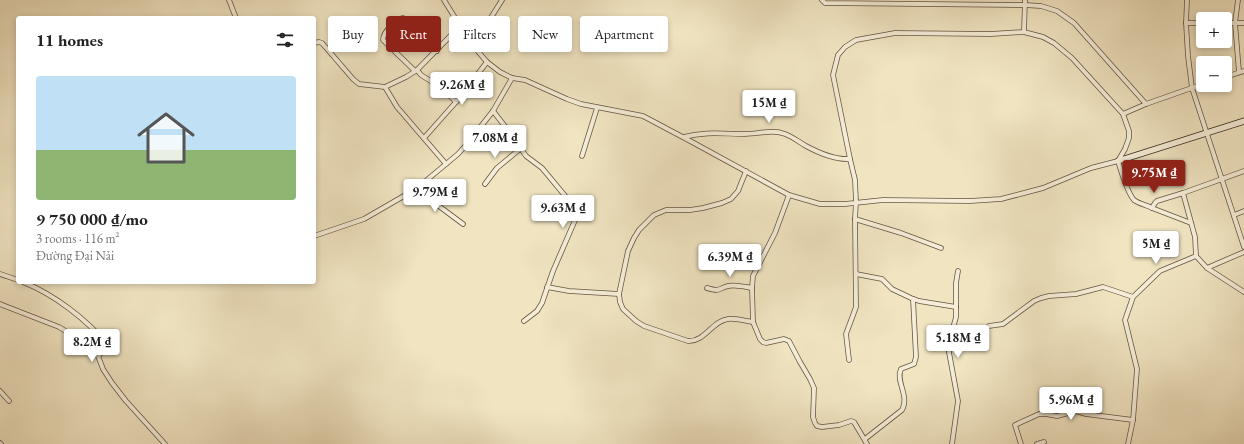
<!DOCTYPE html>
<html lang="en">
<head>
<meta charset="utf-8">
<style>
	:root { --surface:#fff; --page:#f6f6f6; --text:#222; --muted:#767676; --line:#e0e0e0; --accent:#8f2418 }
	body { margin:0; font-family:"EB Garamond",serif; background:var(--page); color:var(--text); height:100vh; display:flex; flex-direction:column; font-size:15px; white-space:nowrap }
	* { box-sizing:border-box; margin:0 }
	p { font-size:13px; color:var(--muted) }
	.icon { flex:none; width:22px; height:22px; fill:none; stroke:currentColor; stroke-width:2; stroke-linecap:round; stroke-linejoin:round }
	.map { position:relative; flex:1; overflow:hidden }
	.sheet { position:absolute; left:16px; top:16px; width:300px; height:268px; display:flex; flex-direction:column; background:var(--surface); border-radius:4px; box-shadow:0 2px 6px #0003 }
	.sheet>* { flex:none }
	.top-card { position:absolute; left:328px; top:16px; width:380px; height:36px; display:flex; gap:8px }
	.fabs { position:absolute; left:1196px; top:12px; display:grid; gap:8px }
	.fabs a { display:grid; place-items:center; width:36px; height:36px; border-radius:4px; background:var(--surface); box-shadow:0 2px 6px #0003; font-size:20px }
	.price { position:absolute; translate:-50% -34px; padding:0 9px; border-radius:4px; background:#fff; color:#222; font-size:13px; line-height:26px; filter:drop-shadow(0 1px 2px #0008) }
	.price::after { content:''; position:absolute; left:50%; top:24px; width:12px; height:9px; margin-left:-6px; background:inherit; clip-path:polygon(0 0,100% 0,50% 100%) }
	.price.current { background:var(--accent); color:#fff }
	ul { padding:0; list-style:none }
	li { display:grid; align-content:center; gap:8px; height:212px; padding:0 20px }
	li+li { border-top:1px solid var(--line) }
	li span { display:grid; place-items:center; height:124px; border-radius:4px; color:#555 }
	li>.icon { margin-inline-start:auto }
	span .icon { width:72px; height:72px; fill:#fffc; stroke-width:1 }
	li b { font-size:17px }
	h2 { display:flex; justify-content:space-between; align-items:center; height:48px; padding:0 20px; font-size:17px }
	.tag { padding:0 14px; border-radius:4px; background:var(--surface); box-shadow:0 2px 6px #0003; font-size:14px; line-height:36px }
	.tag.current { background:var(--accent); color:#fff }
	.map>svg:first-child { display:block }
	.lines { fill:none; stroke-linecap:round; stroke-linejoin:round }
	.street-casing { stroke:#645444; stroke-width:5.5 }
	.secondary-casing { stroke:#36241a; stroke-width:7 }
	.street { stroke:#f5edd7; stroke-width:4 }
	.secondary { stroke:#f5edd7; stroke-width:5.5 }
</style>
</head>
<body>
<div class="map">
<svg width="1244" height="444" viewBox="0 0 1244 444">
	<rect width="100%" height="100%" fill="#f0e4c1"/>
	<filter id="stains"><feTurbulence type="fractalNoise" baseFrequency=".005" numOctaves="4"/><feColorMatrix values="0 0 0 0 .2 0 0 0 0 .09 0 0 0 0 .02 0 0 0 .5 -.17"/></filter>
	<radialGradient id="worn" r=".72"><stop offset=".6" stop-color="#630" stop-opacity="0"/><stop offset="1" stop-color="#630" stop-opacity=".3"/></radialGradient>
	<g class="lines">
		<defs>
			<g id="street">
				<path d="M229 0 236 18"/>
				<path d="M444 0 470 42 487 62 500 72 512 78 525 80 567 99 581 104 643 116 692 142 789 195 820 204H845L883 200 970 201 1001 199 1043 188 1091 168 1118 161 1125 149 1129 138V131L1123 114 1072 58 1054 43 1043 37 1024 32 991 34 895 33 856 40 845 47 838 55 833 75 850 159 855 180 856 202 855 219 856 307 846 334 849 360"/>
				<path d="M822 0 825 3 1025 5 1041 6 1057 11 1074 23 1146 104"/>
				<path d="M1187 0 1186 23 1188 56 1192 88 1244 247"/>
				<path d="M1238 0 1235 23 1239 72"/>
				<path d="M1186 23H1203"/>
				<path d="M1225 23H1244"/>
				<path d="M1024 32 1025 0"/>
				<path d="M470 42 485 27 502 0"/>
				<path d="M314 43 319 42 322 43 353 79 359 84 385 87 406 77 417 70 460 26"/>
				<path d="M417 70 421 75 442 88 456 102"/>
				<path d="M415 71 383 40C383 32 395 20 403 18L437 51"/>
				<path d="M1225 77 1244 71"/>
				<path d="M385 87 397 107 446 164"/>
				<path d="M493 111 511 134 526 156 542 168 576 209V218L553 271 542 303 537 311 524 321"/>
				<path d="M1123 114 1146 104 1203 84"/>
				<path d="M684 137C705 131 725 134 745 134 759 134 772 129 785 134 793 137 799 142 806 146 819 153 835 160 850 159"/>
				<path d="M424 138 456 102 487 62"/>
				<path d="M582 156 597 108"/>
				<path d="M1118 161C1121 171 1127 192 1134 200 1139 204 1147 205 1152 208"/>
				<path d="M746 171 738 191 731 199 722 203 703 208 690 210H666L654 215 639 230 634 238 628 251 619 294 620 302 623 309 636 321 644 326 688 341C705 342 712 321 728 319 736 318 745 321 753 322"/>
				<path d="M485 184 497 168 520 149"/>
				<path d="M416 189 463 224"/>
				<path d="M1183 193 1195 237 1196 256 1207 268 1244 292"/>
				<path d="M789 195 775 233 753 276 752 288 753 322 760 339 763 342 766 343 784 339 789 341 800 362 810 379 814 388 813 417 815 423 817 426 822 427 839 425 851 421 854 422 867 444"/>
				<path d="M1234 215 1244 211"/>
				<path d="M855 219 901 233 941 248"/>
				<path d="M1191 223 1152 208 1155 203 1157 201 1183 193 1244 171"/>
				<path d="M314 236 364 219 416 189 458 154 467 144 493 111 512 78"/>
				<path d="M1207 268 1244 252"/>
				<path d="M0 274 18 280"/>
				<path d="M856 274 882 279 892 289 911 298 919 301 956 307"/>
				<path d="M23 282C55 295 86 319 108 345L107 348 98 356"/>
				<path d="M547 287 569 291 619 294"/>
				<path d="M707 288C721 292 717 289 728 286 735 284 745 287 752 288"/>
				<path d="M1133 297 1160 271 1196 256"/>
				<path d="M0 304 59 327 80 340 89 346 98 356 103 369 112 383 126 401 165 444"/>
				<path d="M989 326 1003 324 1034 301 1041 298 1049 296 1076 294 1103 287 1133 297 1125 320 1137 369 1133 420 1128 444"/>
				<path d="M0 391 9 401"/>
				<path d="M865 439 902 410C910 396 895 381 901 369L914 364 916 357 913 299"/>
				<path d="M0 443 1 444"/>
				<path d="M952 444 958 401 948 347 956 317V283L958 271"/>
				<path d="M1021 444 1015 425 1039 414H1046L1057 416 1076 411 1086 414 1133 420"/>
				<path d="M1037 444 1044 442"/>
			</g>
			<path id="secondary" d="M1118 161 1244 121"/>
		</defs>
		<use href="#street" class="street-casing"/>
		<use href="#secondary" class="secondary-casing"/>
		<use href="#street" class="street"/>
		<use href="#secondary" class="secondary"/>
	</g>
	<rect width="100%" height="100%" filter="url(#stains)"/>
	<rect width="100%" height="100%" fill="url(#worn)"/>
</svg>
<div class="fabs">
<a>+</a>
<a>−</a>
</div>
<b class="price" style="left:462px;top:106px">9.26M ₫</b>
<b class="price" style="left:769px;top:124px">15M ₫</b>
<b class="price" style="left:495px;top:159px">7.08M ₫</b>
<b class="price current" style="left:1154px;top:194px">9.75M ₫</b>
<b class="price" style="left:435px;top:213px">9.79M ₫</b>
<b class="price" style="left:563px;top:229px">9.63M ₫</b>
<b class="price" style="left:1156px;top:265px">5M ₫</b>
<b class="price" style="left:730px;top:278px">6.39M ₫</b>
<b class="price" style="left:958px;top:359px">5.18M ₫</b>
<b class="price" style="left:92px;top:363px">8.2M ₫</b>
<b class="price" style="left:1071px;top:421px">5.96M ₫</b>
<div class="top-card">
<a class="tag">Buy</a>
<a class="tag current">Rent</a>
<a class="tag">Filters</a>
<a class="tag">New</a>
<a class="tag">Apartment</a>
</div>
<section class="sheet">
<h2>11 homes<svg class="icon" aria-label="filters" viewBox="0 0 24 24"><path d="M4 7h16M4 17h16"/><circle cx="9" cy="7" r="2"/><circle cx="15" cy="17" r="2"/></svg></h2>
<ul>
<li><span style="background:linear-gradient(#bfe0f5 60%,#8fb573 0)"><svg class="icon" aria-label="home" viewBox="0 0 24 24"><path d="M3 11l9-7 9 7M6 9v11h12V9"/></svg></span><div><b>9 750 000 ₫/mo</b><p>3 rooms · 116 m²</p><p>Đường Đại Nải</p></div></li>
</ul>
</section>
</div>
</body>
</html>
